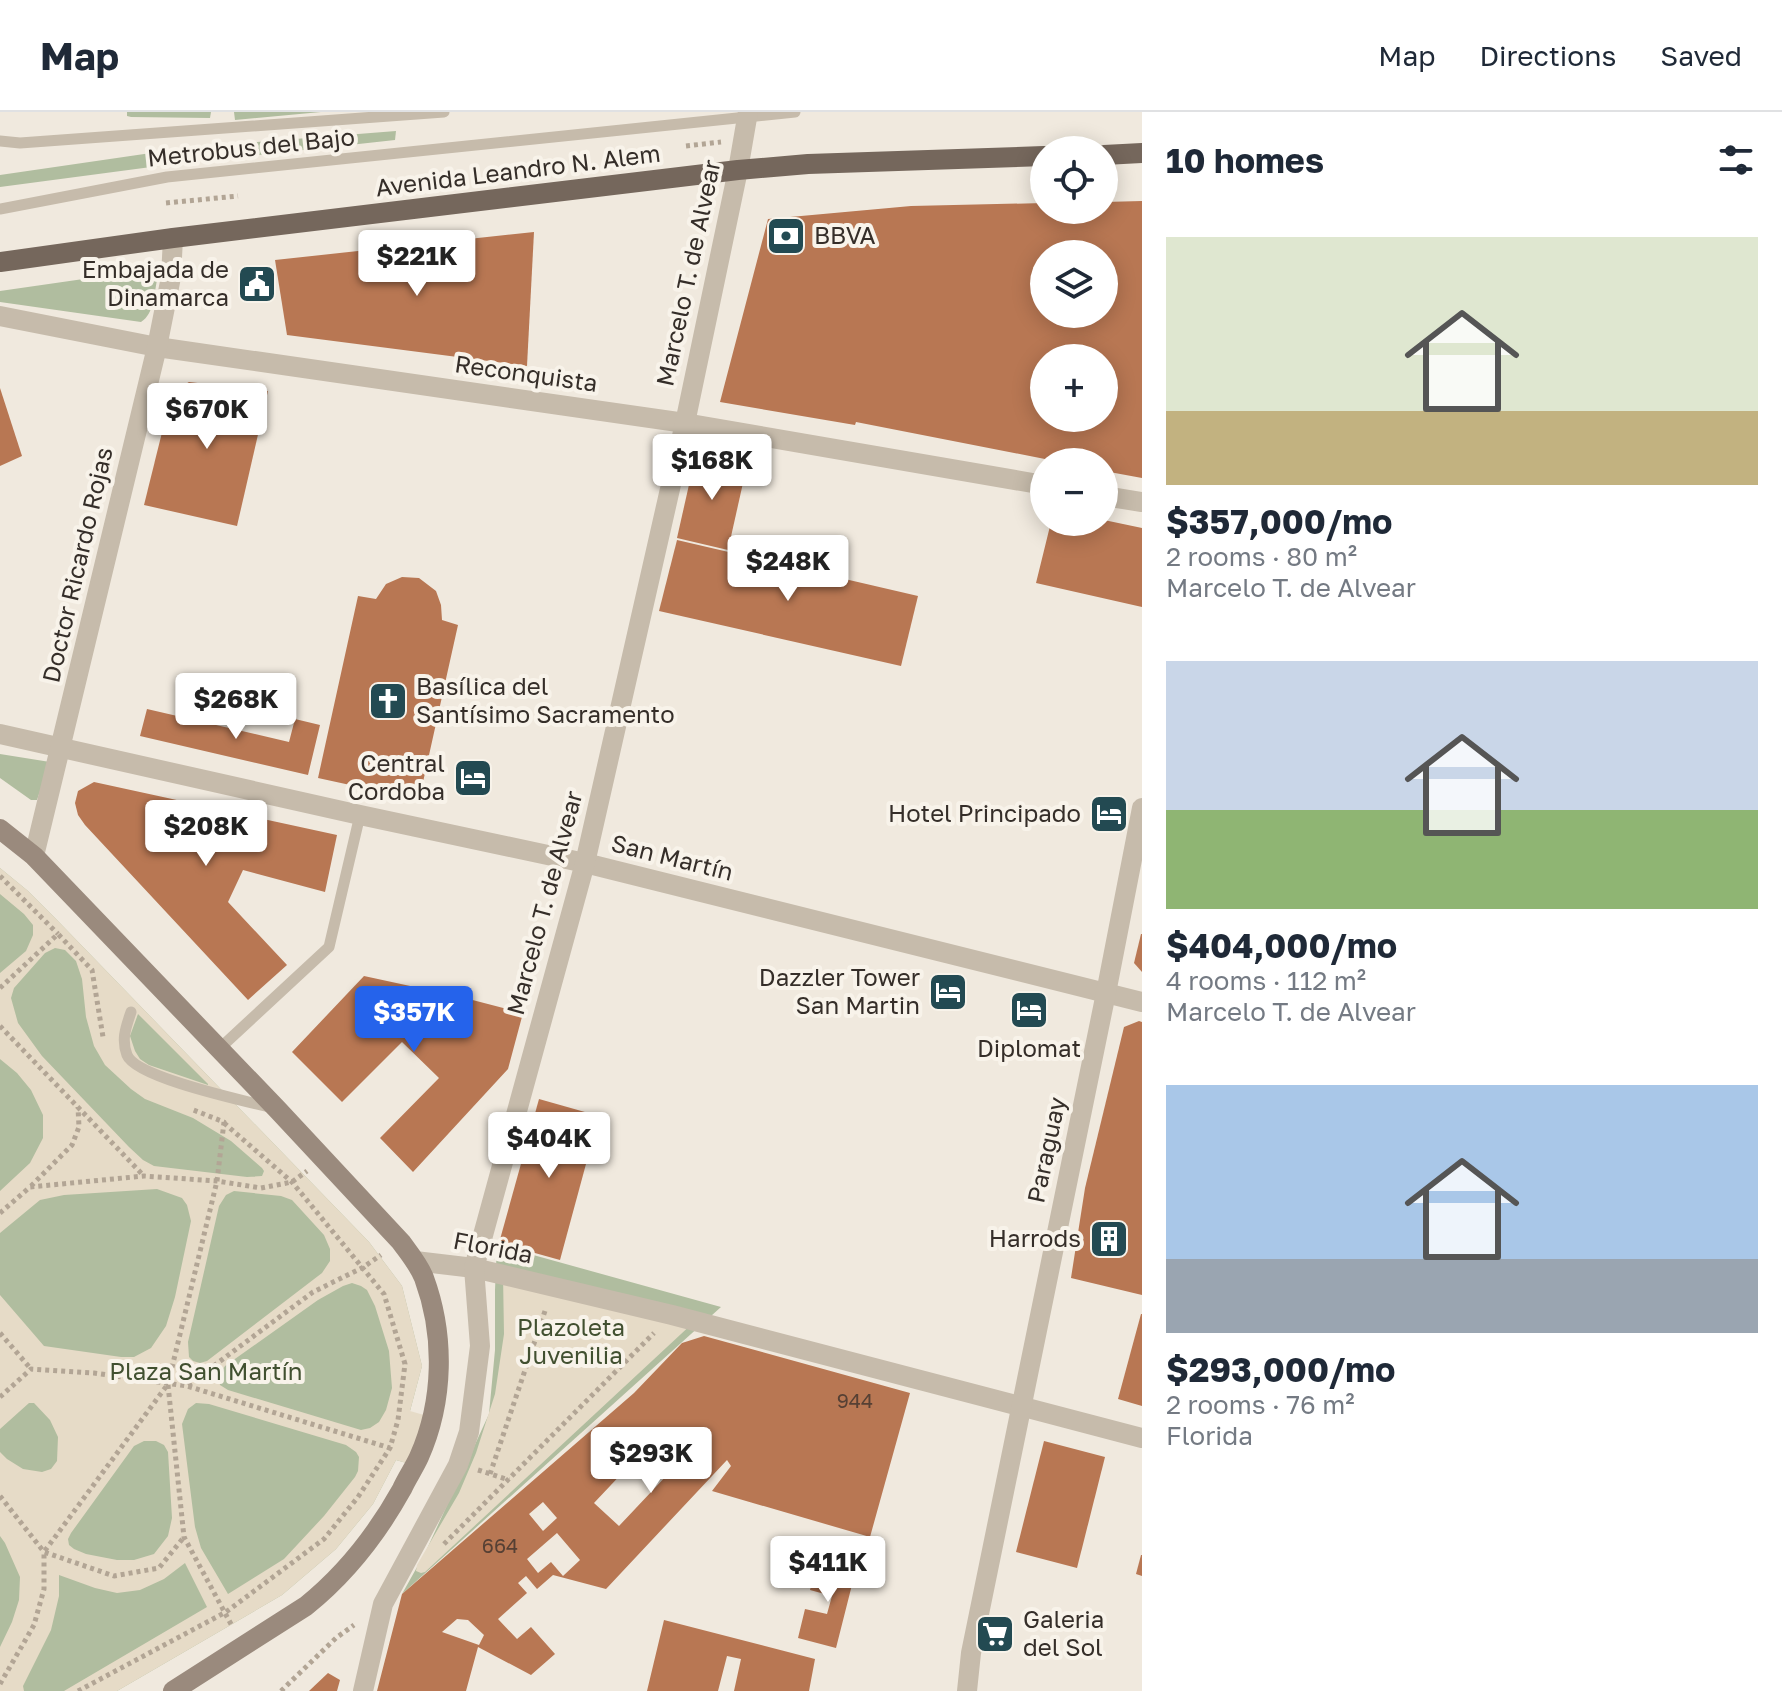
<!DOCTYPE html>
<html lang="en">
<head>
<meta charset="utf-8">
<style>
	:root { --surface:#fff; --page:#f6f6f7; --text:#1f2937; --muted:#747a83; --line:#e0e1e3; --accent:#2563eb }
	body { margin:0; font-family:"Golos Text",sans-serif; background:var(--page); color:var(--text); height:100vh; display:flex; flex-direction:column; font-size:30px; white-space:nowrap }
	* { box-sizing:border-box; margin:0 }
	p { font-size:26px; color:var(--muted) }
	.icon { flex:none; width:44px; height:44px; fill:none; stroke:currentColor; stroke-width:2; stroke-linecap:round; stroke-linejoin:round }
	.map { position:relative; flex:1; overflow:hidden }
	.details { display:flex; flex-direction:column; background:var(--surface); width:640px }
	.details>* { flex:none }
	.tools { position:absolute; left:1030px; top:24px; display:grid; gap:16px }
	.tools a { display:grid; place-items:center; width:88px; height:88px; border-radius:50%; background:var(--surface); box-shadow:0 4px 20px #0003; font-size:40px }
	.price { position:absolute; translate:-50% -68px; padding:0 18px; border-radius:8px; background:#fff; color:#222; font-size:26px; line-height:52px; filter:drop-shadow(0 2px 4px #0008) }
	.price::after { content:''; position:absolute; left:50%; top:48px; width:24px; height:18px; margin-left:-12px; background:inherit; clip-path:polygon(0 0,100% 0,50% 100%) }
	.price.active { background:var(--accent); color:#fff }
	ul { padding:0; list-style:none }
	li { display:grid; align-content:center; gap:16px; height:424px; padding:0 24px }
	li span { display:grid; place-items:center; height:248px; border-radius:0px; color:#555 }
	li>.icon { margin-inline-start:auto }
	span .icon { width:144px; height:144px; fill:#fffc; stroke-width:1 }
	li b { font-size:34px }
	h2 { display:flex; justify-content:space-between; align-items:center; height:96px; padding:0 24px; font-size:34px }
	header { display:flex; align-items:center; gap:48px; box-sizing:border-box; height:112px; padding:0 40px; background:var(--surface); border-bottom:2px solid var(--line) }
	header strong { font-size:38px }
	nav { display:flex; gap:44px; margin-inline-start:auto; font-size:28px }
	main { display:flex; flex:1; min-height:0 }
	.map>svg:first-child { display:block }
	.green { fill:#b0bd9f }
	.plaza { fill:#e6dbc7; fill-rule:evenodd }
	.building { fill:#b87753; fill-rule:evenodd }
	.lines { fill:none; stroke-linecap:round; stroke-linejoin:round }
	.path { stroke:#b2a595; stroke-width:5; stroke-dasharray:4 4; stroke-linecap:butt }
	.lane { stroke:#c6bbab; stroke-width:11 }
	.street { stroke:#c6bbab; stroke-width:20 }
	.secondary { stroke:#9a8a7d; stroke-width:20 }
	.primary { stroke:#75675c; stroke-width:20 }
	.labels { text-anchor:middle; stroke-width:8; stroke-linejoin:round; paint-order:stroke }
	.number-label { font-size:20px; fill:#564034 }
	.street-label { font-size:24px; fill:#352e29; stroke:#f8f3ea }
	.poi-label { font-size:24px; fill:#352e29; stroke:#f8f3ea; text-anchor:end }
	.park-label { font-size:24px; fill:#415030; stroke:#f8f3ea }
</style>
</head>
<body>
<header>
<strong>Map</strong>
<nav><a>Map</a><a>Directions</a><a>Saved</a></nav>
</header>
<main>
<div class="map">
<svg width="1142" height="1579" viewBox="0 0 1142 1579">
	<rect width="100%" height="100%" fill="#f0e9de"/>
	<g class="green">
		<path d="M127 0H211L210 6 131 5 127 4Z"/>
		<path d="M234 0H321L235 8Z"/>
		<path d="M396 19 395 28 231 46V32Z"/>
		<path d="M206 33 204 48 0 75V63Z"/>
		<path d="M146 158 153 160 157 168C154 182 154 202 141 210L0 190V179Z"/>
		<path d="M0 642 50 650 37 688H31L0 666Z"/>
		<path d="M0 756 28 779 55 806 369 1130 402 1174 422 1254 410 1299V1352L396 1348 373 1392 336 1437 282 1483 117 1579H0Z"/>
		<path d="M497 1133 721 1195 402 1482 426 1439 489 1302 495 1238V1178Z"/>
	</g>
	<g class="plaza">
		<path d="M0 756 28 779 55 806 369 1130 402 1174 422 1254 410 1299 424 1303 410 1352 396 1348 373 1392 336 1437 282 1483 117 1579H64L207 1495 185 1451 164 1467 140 1478 117 1481 95 1476 59 1463V1484L51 1518 23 1574 24 1579H0V1535L12 1510 19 1488 20 1465 5 1431 0 1424V1340L7 1347 23 1357 42 1360 51 1357 57 1349 58 1325 50 1308 34 1291H29L0 1317V1183L44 1234 121 1245H134L151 1236 166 1214 175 1185 191 1109 187 1093 182 1086 157 1077 64 1083 40 1088 0 1121V1079L30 1051 43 1026V1003L31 978 17 961 0 947V861L26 839 33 823V813L24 802 0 782ZM55 836 65 838 76 849 82 867 86 905 94 934 105 953 131 977 145 987 193 1006 231 1029 262 1056 264 1059 262 1064 247 1065 154 1054 143 1048 129 1035 42 944 18 911 11 886 14 876 45 841ZM138 902 208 972V973L149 953 140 947 135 939 130 924ZM234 1079 281 1084 292 1088 324 1123 330 1137V1149L322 1161 207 1249 200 1251 193 1249 189 1245 188 1230 219 1094 226 1083ZM352 1171 361 1174 367 1178 375 1194 389 1239 392 1276 386 1298 379 1310 370 1316 361 1318 228 1278 220 1273 218 1265 225 1254 318 1188 343 1174ZM196 1291 209 1292 346 1333 356 1340 359 1345 358 1359 355 1365 324 1404 284 1447 228 1482 201 1436 195 1415 182 1312 188 1297ZM144 1329H156L164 1333 168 1340 172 1406 168 1424 154 1442 134 1448H117L86 1442 74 1437 69 1433 68 1427 71 1421 134 1334Z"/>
		<path d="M503 1163 695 1209 425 1460 421 1461 416 1459 417 1453 459 1381 476 1341 495 1282 504 1222Z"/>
	</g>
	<g class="building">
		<path d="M1142 89V366L1104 359V350H1060L856 310 855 313 720 290 768 107 911 94 1044 91V98H1104V90ZM1044 142H1104V202H1044ZM1044 246H1104V306H1044Z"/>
		<path d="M534 120 527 254 287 223 275 148Z"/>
		<path d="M189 270 268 279 237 414 144 393 172 280Z"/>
		<path d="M0 276 22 344 0 354Z"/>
		<path d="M710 344 747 353 728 438 677 426 693 355Z"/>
		<path d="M1104 408 1142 416V495L1036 471 1051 410H1104Z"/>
		<path d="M677 428 918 484 901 554 659 499Z"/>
		<path d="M402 465 419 466 436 479 441 493 442 508 458 513 419 688 318 666 358 484 376 487 386 472Z"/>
		<path d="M147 597 289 630 295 607 320 613 308 663 140 624Z"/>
		<path d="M94 670 337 723 325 780 243 758 228 790 287 853 248 888 85 713 78 703 75 691 78 679Z"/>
		<path d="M1141 822H1142V860L1134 851Z"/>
		<path d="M364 864 461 885 523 901 508 957 413 1060 380 1026 439 966 402 930 342 990 292 940Z"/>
		<path d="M1139 909 1142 910V1183L1071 1166 1085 1076 1124 915Z"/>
		<path d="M539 987 599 1004 560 1148 499 1131Z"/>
		<path d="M1141 1202H1142V1294L1118 1287Z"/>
		<path d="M704 1224 910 1281 870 1425 712 1379 731 1354 727 1348 606 1477 553 1463 537 1477 526 1464 518 1471 527 1481 498 1507 517 1527 531 1515 555 1542 531 1563 478 1535 466 1579H377L402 1482 634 1281 682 1231ZM643 1339 668 1362 619 1414 594 1391ZM543 1390 557 1406 543 1419 529 1402ZM557 1421 580 1448 563 1464 551 1450 538 1461 527 1447ZM457 1507 468 1508 484 1523 479 1533 442 1520Z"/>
		<path d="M1044 1329 1105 1345 1077 1456 1016 1440Z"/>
		<path d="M1141 1443H1142V1464L1136 1462Z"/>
		<path d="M818 1448 856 1457 836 1536 798 1526 805 1497 827 1502 832 1484 810 1478Z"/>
		<path d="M664 1508 815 1547 809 1579H734L741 1547 727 1544 718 1579H647Z"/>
		<path d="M328 1561 340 1568 337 1579H309Z"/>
	</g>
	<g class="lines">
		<g class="path">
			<path d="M686 34 721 30"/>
			<path d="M166 91 238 84"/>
			<path d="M0 764 58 822"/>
			<path d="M0 876 58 822 92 858 103 925"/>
			<path d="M0 914 143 1063"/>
			<path d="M31 1074 72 1033 79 1015 78 995"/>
			<path d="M0 1101 30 1075 144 1064 217 1069 261 1076 292 1070 307 1059"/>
			<path d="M0 1221 31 1257"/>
			<path d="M168 1273 184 1425 232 1514"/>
			<path d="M188 1273 313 1180 362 1156 381 1143"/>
			<path d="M0 1285 31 1257 94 1261 187 1274 390 1336"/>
			<path d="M478 1358 509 1368"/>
			<path d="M490 1362 546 1196"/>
			<path d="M0 1384 44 1440 114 1464 159 1456 184 1425"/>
			<path d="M444 1432 654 1221"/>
			<path d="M0 1572 34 1513 44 1477V1440L168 1272 217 1069 224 1010 191 997"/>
			<path d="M78 1579 226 1500 324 1427 358 1385 390 1336 398 1308 405 1252 384 1182 292 1070 224 1011"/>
			<path d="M281 1579 336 1526 354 1513"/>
		</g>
		<g class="lane">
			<path d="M0 29 20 31 444 0"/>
			<path d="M0 97 167 65 795 0"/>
			<path d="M131 900C126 915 121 927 127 943 136 966 246 989 273 996"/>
			<path d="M219 937 329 835 360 703"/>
		</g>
		<g class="street">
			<path d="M0 204 157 235 685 311 1044 373"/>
			<path d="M1104 384 1142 390"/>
			<path d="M0 622 360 703 585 751 1142 890"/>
			<path d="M34 744 157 235 171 165 173 126"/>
			<path d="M415 1149 474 1156 672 1203 1142 1326"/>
			<path d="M363 1579 383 1492 458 1353 469 1320 480 1234 474 1156 585 751 685 311 738 58 748 0"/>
			<path d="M967 1579 971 1541 1106 881 1142 696"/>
		</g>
		<path class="secondary" d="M0 717 34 744 277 997 401 1130C409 1141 419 1153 424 1166 445 1223 444 1289 419 1345 414 1356 407 1366 402 1377 377 1422 347 1461 306 1494L173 1579"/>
		<g class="primary">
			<path d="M1104 43 1142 41"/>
			<path d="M0 150 173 126 738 58 808 52 1044 44"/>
		</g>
	</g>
	<defs>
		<symbol id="bank-square" viewBox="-11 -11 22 22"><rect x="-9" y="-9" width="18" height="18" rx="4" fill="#234a52" stroke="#f8f3ea"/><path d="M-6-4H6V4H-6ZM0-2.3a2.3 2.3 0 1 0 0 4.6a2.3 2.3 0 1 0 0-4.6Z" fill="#fff"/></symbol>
		<symbol id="civic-square" viewBox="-11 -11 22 22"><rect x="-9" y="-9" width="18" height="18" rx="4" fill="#234a52" stroke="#f8f3ea"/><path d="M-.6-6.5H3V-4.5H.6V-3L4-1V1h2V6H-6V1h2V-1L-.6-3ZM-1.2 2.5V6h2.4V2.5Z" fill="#fff"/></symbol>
		<symbol id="church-square" viewBox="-11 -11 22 22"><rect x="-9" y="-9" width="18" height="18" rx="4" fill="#234a52" stroke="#f8f3ea"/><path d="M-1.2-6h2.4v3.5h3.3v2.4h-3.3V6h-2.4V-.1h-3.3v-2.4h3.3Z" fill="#fff"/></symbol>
		<symbol id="hotel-square" viewBox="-11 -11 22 22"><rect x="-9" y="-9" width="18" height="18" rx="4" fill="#234a52" stroke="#f8f3ea"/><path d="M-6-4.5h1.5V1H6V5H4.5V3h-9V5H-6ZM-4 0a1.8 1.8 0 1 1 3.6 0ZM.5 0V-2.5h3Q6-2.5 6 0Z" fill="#fff"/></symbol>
		<symbol id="building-square" viewBox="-11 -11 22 22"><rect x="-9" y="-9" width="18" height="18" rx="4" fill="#234a52" stroke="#f8f3ea"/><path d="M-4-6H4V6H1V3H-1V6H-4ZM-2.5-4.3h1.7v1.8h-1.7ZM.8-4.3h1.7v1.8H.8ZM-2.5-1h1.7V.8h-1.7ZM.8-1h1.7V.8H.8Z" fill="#fff"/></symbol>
		<symbol id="supermarket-square" viewBox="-11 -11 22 22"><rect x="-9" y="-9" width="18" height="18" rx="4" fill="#234a52" stroke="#f8f3ea"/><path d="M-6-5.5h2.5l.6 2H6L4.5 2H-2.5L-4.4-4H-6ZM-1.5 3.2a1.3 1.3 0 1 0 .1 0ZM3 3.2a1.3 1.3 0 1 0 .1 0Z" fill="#fff"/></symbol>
	</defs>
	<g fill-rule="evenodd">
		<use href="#bank-square" x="764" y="102" width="44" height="44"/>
		<use href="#civic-square" x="235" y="150" width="44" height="44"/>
		<use href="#church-square" x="366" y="567" width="44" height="44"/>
		<use href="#hotel-square" x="451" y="644" width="44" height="44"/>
		<use href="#hotel-square" x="1087" y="680" width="44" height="44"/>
		<use href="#hotel-square" x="926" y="858" width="44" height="44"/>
		<use href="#hotel-square" x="1007" y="876" width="44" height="44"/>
		<use href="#building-square" x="1087" y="1105" width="44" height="44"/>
		<use href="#supermarket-square" x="973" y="1500" width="44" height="44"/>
	</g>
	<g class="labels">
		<g class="number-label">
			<text x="855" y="1296">944</text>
			<text x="500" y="1441">664</text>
		</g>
		<g class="street-label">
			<text transform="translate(251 36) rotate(-6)" y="8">Metrobus del Bajo</text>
			<text transform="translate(518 59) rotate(-7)" y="8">Avenida Leandro N. Alem</text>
			<text transform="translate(689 161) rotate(-78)" y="8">Marcelo T. de Alvear</text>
			<text transform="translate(526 262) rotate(8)" y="8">Reconquista</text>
			<text transform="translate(78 453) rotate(-77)" y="8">Doctor Ricardo Rojas</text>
			<text transform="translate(672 746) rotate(14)" y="8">San Martín</text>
			<text transform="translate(545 791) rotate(-75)" y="8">Marcelo T. de Alvear</text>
			<text transform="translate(1047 1038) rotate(-78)" y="8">Paraguay</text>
			<text transform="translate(493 1136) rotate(11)" y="8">Florida</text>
		</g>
		<g class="poi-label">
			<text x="814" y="132" text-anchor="start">BBVA</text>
			<text x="229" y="166">Embajada de<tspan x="229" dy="28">Dinamarca</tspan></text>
			<text x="416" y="583" text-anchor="start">Basílica del<tspan x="416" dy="28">Santísimo Sacramento</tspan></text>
			<text x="445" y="660">Central<tspan x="445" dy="28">Cordoba</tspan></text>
			<text x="1081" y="710">Hotel Principado</text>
			<text x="920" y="874">Dazzler Tower<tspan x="920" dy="28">San Martin</tspan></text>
			<text x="1029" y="945" text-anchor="middle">Diplomat</text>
			<text x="1081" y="1135">Harrods</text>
			<text x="1023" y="1516" text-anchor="start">Galeria<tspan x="1023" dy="28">del Sol</tspan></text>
		</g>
		<g class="park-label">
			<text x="571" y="1224">Plazoleta<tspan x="571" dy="28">Juvenilia</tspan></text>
			<text x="206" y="1268">Plaza San Martín</text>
		</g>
	</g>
</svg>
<div class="tools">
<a><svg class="icon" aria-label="locate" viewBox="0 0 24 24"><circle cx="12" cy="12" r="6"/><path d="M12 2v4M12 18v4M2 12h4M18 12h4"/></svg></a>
<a><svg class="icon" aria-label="layers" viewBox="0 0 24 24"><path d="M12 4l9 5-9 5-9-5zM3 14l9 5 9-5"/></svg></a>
<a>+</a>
<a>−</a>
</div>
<b class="price" style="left:417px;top:186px">$221K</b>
<b class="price" style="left:207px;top:339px">$670K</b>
<b class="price" style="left:712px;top:390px">$168K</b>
<b class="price" style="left:788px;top:491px">$248K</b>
<b class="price" style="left:236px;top:629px">$268K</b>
<b class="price" style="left:206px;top:756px">$208K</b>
<b class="price active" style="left:414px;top:942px">$357K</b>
<b class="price" style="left:549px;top:1068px">$404K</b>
<b class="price" style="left:651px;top:1383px">$293K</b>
<b class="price" style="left:828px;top:1492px">$411K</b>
</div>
<section class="details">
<h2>10 homes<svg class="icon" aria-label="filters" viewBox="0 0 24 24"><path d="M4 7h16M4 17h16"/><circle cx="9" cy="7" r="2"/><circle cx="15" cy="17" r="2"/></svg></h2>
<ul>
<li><span style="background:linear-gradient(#dfe7d0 70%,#c2b280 0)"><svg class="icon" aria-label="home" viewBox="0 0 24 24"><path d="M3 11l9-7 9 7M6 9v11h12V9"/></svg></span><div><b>$357,000/mo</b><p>2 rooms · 80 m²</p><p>Marcelo T. de Alvear</p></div></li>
<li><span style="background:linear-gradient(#c9d6e8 60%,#8fb573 0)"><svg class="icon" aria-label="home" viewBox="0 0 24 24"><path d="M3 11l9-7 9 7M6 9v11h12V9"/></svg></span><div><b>$404,000/mo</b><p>4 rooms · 112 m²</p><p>Marcelo T. de Alvear</p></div></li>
<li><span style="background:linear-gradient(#a9c7e8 70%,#9aa5b1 0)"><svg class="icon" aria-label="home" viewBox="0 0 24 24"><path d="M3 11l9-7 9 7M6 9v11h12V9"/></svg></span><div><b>$293,000/mo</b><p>2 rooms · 76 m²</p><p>Florida</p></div></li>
</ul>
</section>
</main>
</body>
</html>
